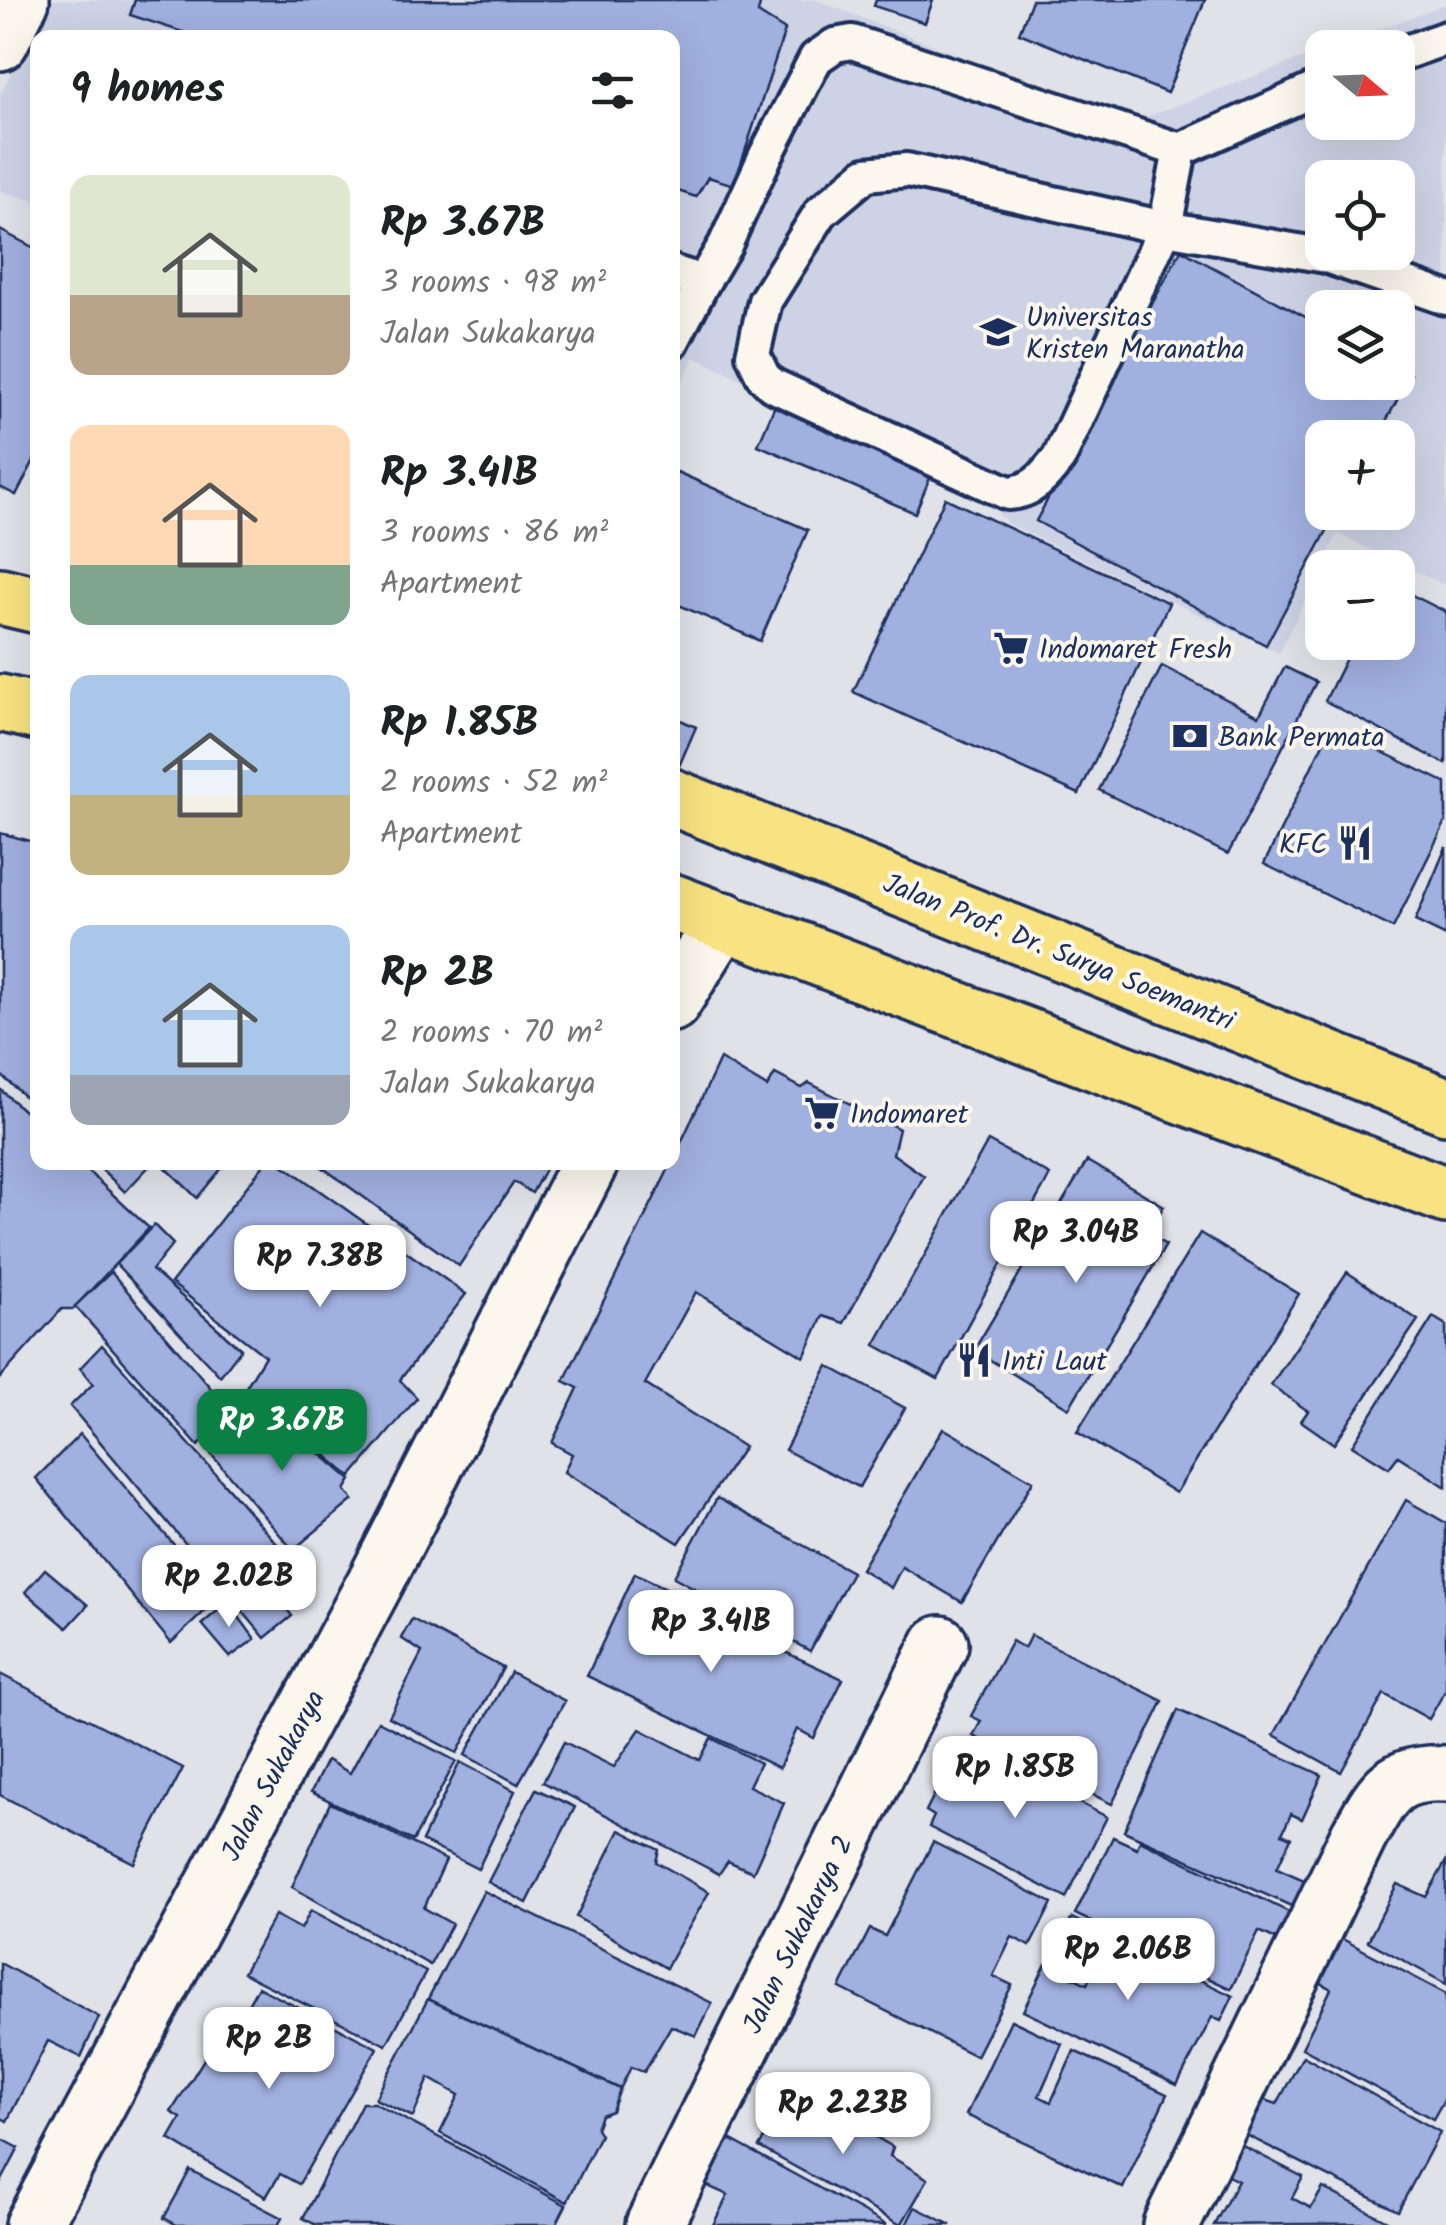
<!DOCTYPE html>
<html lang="en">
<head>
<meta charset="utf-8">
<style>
	:root { --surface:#fff; --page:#f6f6f6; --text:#202124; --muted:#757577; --accent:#0b8043 }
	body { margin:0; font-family:Kalam,sans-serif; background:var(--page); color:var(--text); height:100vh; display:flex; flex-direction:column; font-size:38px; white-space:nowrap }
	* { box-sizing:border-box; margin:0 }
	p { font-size:32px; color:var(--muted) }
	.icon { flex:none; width:55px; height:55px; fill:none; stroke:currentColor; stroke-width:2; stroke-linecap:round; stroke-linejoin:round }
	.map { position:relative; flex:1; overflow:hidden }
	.panel { position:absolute; left:30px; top:30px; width:650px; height:1140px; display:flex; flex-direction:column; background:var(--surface); border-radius:20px; box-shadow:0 10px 40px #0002 }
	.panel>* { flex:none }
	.needle { width:65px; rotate:109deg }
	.tools { position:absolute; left:1305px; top:30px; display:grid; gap:20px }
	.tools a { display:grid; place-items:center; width:110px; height:110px; border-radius:20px; background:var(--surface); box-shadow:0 10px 40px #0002; font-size:50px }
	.price { position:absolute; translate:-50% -85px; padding:0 22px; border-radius:20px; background:#fff; color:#222; font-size:32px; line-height:65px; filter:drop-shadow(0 2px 5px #0008) }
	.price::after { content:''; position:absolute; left:50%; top:60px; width:30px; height:22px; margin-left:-15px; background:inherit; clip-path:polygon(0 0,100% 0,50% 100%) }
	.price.selected { background:var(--accent); color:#fff }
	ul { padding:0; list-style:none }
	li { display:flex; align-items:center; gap:30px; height:250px; padding:0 40px }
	li span { display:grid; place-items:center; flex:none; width:280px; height:200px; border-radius:20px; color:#555 }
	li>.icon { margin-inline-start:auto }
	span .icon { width:120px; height:120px; fill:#fffc; stroke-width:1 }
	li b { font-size:42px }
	h2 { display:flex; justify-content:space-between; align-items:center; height:120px; padding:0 40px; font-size:42px }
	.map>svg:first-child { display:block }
	.built { fill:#cdd3e5; fill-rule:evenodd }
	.building { fill:#a0b0df; stroke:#1b2f5e; stroke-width:2.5 }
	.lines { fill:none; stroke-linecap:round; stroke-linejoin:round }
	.lane-casing { stroke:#1b2f5e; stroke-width:40 }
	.street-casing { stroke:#1b2f5e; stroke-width:62 }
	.primary-casing { stroke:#1b2f5e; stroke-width:62 }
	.lane { stroke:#fbf7ec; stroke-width:32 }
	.street { stroke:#fbf7ec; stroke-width:55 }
	.primary { stroke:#f8e281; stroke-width:55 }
	.labels { text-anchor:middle; stroke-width:8; stroke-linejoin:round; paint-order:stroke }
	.poi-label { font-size:28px; fill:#1b2f5e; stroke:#fbf7ec; text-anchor:start }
	.street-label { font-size:28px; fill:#1b2f5e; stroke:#fbf7ec }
</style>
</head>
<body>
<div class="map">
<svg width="1446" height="2225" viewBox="0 0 1446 2225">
	<rect width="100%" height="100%" fill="#e0e2e8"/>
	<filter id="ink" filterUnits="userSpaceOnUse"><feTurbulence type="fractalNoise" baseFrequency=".01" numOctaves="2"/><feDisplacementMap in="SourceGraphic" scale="20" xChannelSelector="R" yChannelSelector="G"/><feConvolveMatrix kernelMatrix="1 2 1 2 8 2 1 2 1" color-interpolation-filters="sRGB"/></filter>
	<g filter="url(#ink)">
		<path class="built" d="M47 0H816L1132 122 1322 51V122H1398V48L1331 47 1446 4V586L1338 534 1279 653 1007 523 984 495 694 357 673 401 672 38H38L37 202 0 191V95ZM1322 178H1398V252H1322ZM1322 308H1398V382H1322ZM1322 438H1398V512H1322Z"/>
		<g class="building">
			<path d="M135 0H761L758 13 785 30 734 185 708 177 696 197 672 189V38H201L130 15Z"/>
			<path d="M876 0H933L925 23 874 6Z"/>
			<path d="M1032 0H1205L1167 93 1019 33Z"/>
			<path d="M0 230 38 250V453L16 495 0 487Z"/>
			<path d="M1181 250 1322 326V382H1398V367L1411 374 1377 438H1322V512H1337L1266 645 1036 521Z"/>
			<path d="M776 403 933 471 915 513 758 445Z"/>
			<path d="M677 472 808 530 760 641 672 602V482Z"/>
			<path d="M945 498 1169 603 1079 794 853 692Z"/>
			<path d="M1398 588 1446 612V764L1325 701 1354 642H1398Z"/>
			<path d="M1162 666 1259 716 1285 667 1316 682 1228 854 1099 790Z"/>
			<path d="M672 716 696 727 679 766 672 763Z"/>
			<path d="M1331 727 1446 783V821L1393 928 1264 864Z"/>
			<path d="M0 833 38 843V1109L0 1074Z"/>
			<path d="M1446 847V936L1415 921Z"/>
			<path d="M720 1059 767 1087 775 1074 802 1088 809 1083 899 1129 893 1154 924 1176 844 1323 823 1316 804 1357 696 1292 645 1384 744 1447 679 1543 564 1472 572 1454 552 1443 578 1388 564 1381 672 1162Z"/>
			<path d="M0 1089 38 1124V1162H78L149 1228 73 1309H62L0 1378Z"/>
			<path d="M988 1141 1050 1175 938 1379 875 1345Z"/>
			<path d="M1087 1161 1164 1206 1147 1234 1166 1245 1069 1408 974 1350Z"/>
			<path d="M94 1162H153L125 1192Z"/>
			<path d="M160 1162H227L197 1198Z"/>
			<path d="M266 1162H279L466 1294 400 1380 417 1398 351 1477 246 1387 265 1356 171 1283Z"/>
			<path d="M315 1162H549L532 1193 514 1182 459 1266Z"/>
			<path d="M154 1225 173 1244 152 1270 241 1349 220 1376 116 1264Z"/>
			<path d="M1200 1233 1299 1294 1176 1493 1077 1432Z"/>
			<path d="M111 1272 233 1414 198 1446 75 1306Z"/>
			<path d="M1347 1272 1418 1320 1334 1444 1301 1421 1308 1411 1271 1385Z"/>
			<path d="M1433 1317 1446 1325V1487L1398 1456 1389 1468 1352 1445Z"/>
			<path d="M102 1345 300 1570 276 1595 292 1616 265 1638 70 1406 93 1384 80 1368Z"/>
			<path d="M828 1366 905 1408 859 1487 785 1450Z"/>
			<path d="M255 1397 351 1480 345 1490 353 1500 293 1550 211 1454 226 1444 222 1438 241 1426 234 1416Z"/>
			<path d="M943 1428 1033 1481 962 1602 902 1567 891 1588 861 1569Z"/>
			<path d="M80 1434 219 1598 171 1643 36 1478Z"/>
			<path d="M717 1498 852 1572 810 1651 674 1577Z"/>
			<path d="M1406 1500 1446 1523V1689L1429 1719 1384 1694 1341 1772 1274 1735Z"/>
			<path d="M45 1569 88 1605 67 1628 25 1592Z"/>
			<path d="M635 1573 699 1604 688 1625 715 1637 721 1622 843 1679 814 1738 797 1729 779 1768 587 1676Z"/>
			<path d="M228 1602 255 1639 230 1657 202 1624Z"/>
			<path d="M412 1619 503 1668 457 1753 389 1717 422 1652 401 1638Z"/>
			<path d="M1031 1635 1163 1701 1112 1804 973 1736 981 1721 971 1716 1012 1641 1024 1648Z"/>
			<path d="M511 1672 565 1701 518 1784 465 1755Z"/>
			<path d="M0 1674 183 1768 134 1863 0 1795Z"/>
			<path d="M1178 1710 1322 1775 1302 1819 1291 1814 1282 1834 1291 1838 1277 1868 1311 1883 1298 1909 1124 1831Z"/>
			<path d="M378 1721 456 1761 413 1841 311 1792 327 1760 350 1773Z"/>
			<path d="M640 1729 700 1760 711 1738 760 1763 749 1786 784 1803 753 1872 728 1861 719 1874 543 1782 564 1742 614 1767Z"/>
			<path d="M970 1746 1107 1817 1066 1898 929 1827 934 1816 926 1811 952 1759 960 1763Z"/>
			<path d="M460 1762 515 1791 478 1869 422 1841Z"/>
			<path d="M536 1789 575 1807 527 1903 488 1882Z"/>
			<path d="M330 1803 446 1860 424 1908 452 1924 430 1965 292 1887Z"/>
			<path d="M620 1830 659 1850 656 1862 709 1892 666 1968 576 1917Z"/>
			<path d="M1113 1837 1137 1848 1140 1840 1291 1913 1278 1940 1259 1931 1231 1989 1075 1914Z"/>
			<path d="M933 1842 1052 1903 1030 1946 1012 1937 993 1976 1012 1985 976 2056 840 1988 870 1929 885 1936Z"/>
			<path d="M1446 1861V1984L1368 1941 1397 1884 1426 1897Z"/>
			<path d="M484 1891 712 2003 696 2036 671 2026 644 2072 631 2067 620 2089 428 1999Z"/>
			<path d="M311 1910 426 1972 386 2045 243 1973 275 1915 301 1929Z"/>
			<path d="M1072 1918 1233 1996 1221 2021 1212 2017 1177 2085 1023 2011 1046 1964 1087 1984 1095 1967 1056 1949Z"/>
			<path d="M1335 1935 1446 1994V2096L1433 2119 1302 2048 1331 1989 1310 1976Z"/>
			<path d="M0 1963 99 2017 81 2057 48 2041 7 2121 0 2117Z"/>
			<path d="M258 1987 377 2048 299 2184 280 2174 266 2197 169 2139 181 2118 171 2112 206 2056 213 2061 221 2046 209 2039 226 2013 239 2021Z"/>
			<path d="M428 1999 620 2089 612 2111 601 2115 596 2128 600 2135 567 2202 440 2133 459 2095 429 2078 413 2117 375 2099Z"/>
			<path d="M1011 2020 1062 2044 1039 2096 1051 2102 1074 2051 1167 2094 1123 2188 966 2115Z"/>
			<path d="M1303 2056 1440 2132 1398 2211 1240 2132 1257 2097 1277 2104Z"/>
			<path d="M792 2088 893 2147 890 2156 928 2179 901 2225 759 2147Z"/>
			<path d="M362 2103H374L566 2205 556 2225H316L303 2218Z"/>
			<path d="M726 2137 887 2225H713L728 2195 701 2183Z"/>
			<path d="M0 2138 19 2148 0 2184Z"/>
			<path d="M1233 2141 1303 2177 1292 2198 1311 2208 1323 2188 1391 2223 1214 2225 1238 2181 1216 2170Z"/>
			<path d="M190 2170 282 2218 278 2225H177L164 2218Z"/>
			<path d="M915 2207 951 2225H906Z"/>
		</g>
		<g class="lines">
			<defs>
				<g id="lane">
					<path d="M1398 55 1446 38"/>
					<path d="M1322 86 1180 150 1165 228 1326 256 1446 298"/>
					<path d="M907 170 1165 228 1059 458C1045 476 1033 492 1008 493L772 385 763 376 753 355 765 301 821 212 866 174Z"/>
					<path d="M672 272 703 282 672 342"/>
					<path d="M703 282 725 245 765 157 816 58 835 45 852 42 1180 150"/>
				</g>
				<g id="street">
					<path d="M0 42 21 0"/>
					<path d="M672 1003 724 920"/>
					<path d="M33 2225 376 1581 590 1162"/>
					<path d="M654 2225 940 1644"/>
					<path d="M1171 2225 1358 1837C1382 1794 1391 1771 1446 1774"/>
				</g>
				<g id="primary">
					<path d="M0 596 38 605"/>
					<path d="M0 703 38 712"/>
					<path d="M672 797 1446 1106"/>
					<path d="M672 902 1446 1195"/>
				</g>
			</defs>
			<use href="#lane" class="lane-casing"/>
			<use href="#street" class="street-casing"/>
			<use href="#primary" class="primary-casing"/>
			<use href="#lane" class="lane"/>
			<use href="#street" class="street"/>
			<use href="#primary" class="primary"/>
		</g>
	</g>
	<defs>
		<symbol id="university-bare" viewBox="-9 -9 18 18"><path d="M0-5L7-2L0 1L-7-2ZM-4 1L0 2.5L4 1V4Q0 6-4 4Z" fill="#1b2f5e" stroke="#fbf7ec" stroke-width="2.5" paint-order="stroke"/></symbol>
		<symbol id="supermarket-bare" viewBox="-9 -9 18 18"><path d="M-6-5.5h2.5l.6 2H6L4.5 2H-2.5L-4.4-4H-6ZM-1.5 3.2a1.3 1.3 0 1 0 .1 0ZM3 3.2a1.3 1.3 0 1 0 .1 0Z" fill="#1b2f5e" stroke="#fbf7ec" stroke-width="2.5" paint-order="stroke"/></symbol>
		<symbol id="bank-bare" viewBox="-9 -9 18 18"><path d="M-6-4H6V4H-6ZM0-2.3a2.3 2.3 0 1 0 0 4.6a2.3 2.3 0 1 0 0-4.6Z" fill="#1b2f5e" stroke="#fbf7ec" stroke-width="2.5" paint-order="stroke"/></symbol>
		<symbol id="restaurant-bare" viewBox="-9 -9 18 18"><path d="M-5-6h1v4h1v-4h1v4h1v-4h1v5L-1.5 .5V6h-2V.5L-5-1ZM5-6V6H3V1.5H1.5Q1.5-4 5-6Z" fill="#1b2f5e" stroke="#fbf7ec" stroke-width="2.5" paint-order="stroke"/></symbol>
	</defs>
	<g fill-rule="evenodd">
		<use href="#university-bare" x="973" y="307" width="50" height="50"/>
		<use href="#supermarket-bare" x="986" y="623" width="50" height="50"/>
		<use href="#bank-bare" x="1165" y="711" width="50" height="50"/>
		<use href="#restaurant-bare" x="1330" y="818" width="50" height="50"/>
		<use href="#supermarket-bare" x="797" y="1088" width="50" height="50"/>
		<use href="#restaurant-bare" x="949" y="1335" width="50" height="50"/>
	</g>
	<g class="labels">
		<g class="poi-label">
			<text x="1026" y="326">Universitas<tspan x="1026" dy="32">Kristen Maranatha</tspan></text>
			<text x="1039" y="658">Indomaret Fresh</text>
			<text x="1218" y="746">Bank Permata</text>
			<text x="1327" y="853" text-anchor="end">KFC</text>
			<text x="850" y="1123">Indomaret</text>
			<text x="1002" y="1370">Inti Laut</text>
		</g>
		<g class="street-label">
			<text transform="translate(1059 951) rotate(22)" y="10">Jalan Prof. Dr. Surya Soemantri</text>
			<text transform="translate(272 1775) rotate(-62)" y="10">Jalan Sukakarya</text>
			<text transform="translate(797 1934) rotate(-64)" y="10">Jalan Sukakarya 2</text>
		</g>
	</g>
</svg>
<div class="tools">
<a><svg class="needle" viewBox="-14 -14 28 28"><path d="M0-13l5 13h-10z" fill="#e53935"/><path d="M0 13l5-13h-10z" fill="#757577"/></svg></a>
<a><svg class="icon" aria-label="locate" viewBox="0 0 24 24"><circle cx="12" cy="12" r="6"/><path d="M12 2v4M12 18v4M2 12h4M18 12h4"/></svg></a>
<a><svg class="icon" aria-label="layers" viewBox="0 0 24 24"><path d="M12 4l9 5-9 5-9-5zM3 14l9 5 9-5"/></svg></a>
<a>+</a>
<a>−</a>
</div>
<b class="price" style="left:1076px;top:1286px">Rp 3.04B</b>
<b class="price" style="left:320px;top:1310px">Rp 7.38B</b>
<b class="price selected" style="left:282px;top:1474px">Rp 3.67B</b>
<b class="price" style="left:229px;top:1630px">Rp 2.02B</b>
<b class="price" style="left:711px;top:1675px">Rp 3.41B</b>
<b class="price" style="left:1015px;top:1821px">Rp 1.85B</b>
<b class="price" style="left:1128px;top:2003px">Rp 2.06B</b>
<b class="price" style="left:269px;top:2092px">Rp 2B</b>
<b class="price" style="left:843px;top:2157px">Rp 2.23B</b>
<section class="panel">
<h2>9 homes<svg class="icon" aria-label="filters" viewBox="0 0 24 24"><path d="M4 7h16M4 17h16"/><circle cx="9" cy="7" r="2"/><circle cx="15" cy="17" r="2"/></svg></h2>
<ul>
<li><span style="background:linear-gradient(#dfe7d0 60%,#b9a48a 0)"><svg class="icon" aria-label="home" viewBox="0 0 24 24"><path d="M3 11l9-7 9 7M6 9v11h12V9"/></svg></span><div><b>Rp 3.67B</b><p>3 rooms · 98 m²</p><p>Jalan Sukakarya</p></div></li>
<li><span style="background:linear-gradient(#ffd9b3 70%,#7fa58c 0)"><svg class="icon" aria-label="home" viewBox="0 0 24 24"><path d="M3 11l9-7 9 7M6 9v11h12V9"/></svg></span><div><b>Rp 3.41B</b><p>3 rooms · 86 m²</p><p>Apartment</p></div></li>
<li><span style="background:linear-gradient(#a9c7e8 60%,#c2b280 0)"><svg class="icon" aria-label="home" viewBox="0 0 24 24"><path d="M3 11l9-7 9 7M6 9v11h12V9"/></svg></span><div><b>Rp 1.85B</b><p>2 rooms · 52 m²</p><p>Apartment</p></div></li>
<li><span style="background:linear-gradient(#a9c7e8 75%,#9aa5b1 0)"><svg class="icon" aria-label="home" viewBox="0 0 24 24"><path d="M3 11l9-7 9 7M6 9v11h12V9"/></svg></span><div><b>Rp 2B</b><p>2 rooms · 70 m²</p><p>Jalan Sukakarya</p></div></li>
</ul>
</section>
</div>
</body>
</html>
